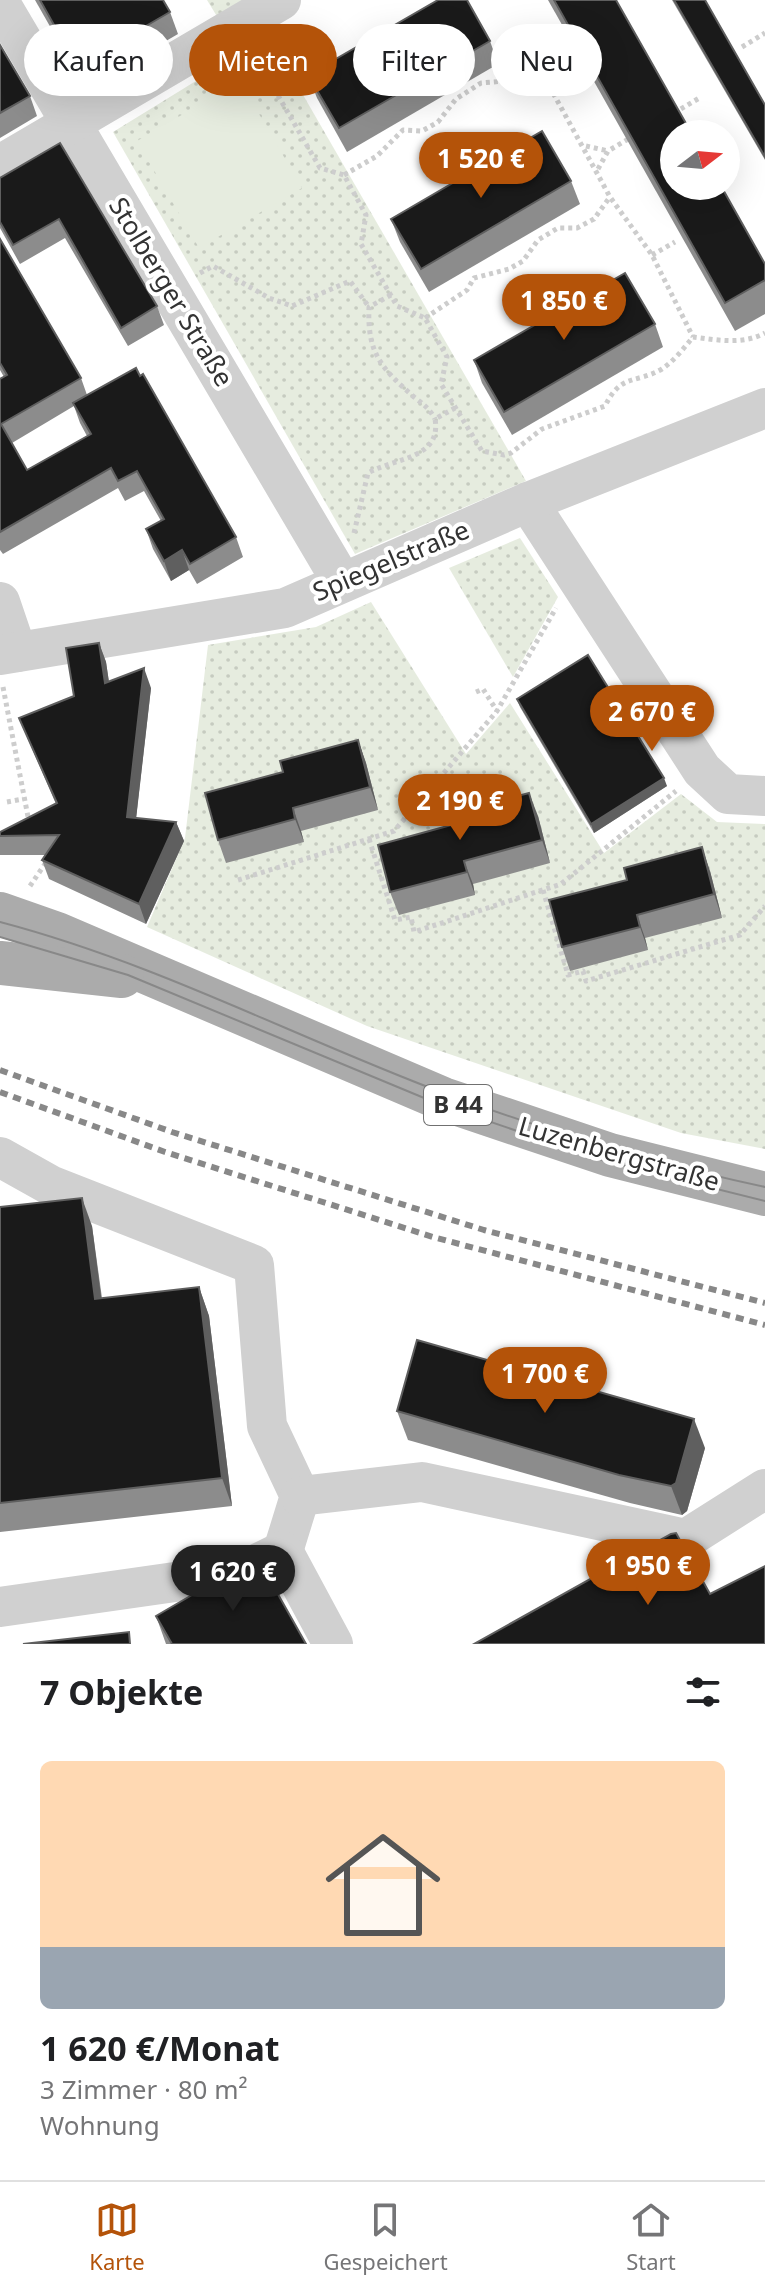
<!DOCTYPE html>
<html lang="de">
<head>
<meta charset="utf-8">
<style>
	:root { --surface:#fff; --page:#f6f6f6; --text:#202124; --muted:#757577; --line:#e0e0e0; --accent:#b45309 }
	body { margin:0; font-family:"Noto Sans",sans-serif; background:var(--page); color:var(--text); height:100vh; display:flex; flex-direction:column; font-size:30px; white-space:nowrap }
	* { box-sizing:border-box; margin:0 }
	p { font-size:26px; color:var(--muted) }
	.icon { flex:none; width:44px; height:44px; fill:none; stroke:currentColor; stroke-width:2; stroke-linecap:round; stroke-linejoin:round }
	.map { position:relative; height:1644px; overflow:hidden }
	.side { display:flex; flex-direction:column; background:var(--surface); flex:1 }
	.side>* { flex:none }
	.top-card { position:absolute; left:24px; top:24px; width:718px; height:72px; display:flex; gap:16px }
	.needle { width:52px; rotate:74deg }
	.buttons { position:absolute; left:660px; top:120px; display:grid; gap:16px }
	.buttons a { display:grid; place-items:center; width:80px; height:80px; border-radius:50%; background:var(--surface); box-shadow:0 8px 32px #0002; font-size:40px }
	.price { position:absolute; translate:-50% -68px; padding:0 18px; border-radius:28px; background:var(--accent); color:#fff; font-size:26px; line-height:52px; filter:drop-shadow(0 2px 4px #0008) }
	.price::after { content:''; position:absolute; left:50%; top:48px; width:24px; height:18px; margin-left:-12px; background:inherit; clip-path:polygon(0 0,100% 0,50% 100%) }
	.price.on { background:#222; color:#fff }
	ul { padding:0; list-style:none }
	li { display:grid; align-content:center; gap:16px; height:424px; padding:0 40px }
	li span { display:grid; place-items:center; height:248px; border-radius:12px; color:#555 }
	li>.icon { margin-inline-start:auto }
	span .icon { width:144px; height:144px; fill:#fffc; stroke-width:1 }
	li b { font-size:34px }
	h2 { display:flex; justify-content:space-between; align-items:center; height:96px; padding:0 40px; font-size:34px }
	.pill { padding:0 28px; border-radius:36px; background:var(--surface); box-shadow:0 8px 32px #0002; font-size:28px; line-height:72px }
	.pill.on { background:var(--accent); color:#fff }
	.dock { display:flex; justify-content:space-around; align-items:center; height:112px; border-top:2px solid var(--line); background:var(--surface); font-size:22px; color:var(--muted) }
	.dock a { display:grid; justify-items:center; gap:4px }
	.dock .on { color:var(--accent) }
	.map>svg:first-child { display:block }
	.grass { fill:url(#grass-dots) }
	.garden { fill:#e6ecdf }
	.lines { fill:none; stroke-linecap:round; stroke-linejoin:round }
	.path { stroke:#cdcdcd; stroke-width:5; stroke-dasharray:4 4; stroke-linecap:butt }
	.minor { stroke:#d0d0d0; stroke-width:40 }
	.major { stroke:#ababab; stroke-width:44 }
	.tram { stroke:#888; stroke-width:2 }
	.rail { stroke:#888; stroke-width:6; stroke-dasharray:8 6; stroke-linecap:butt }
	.wall { fill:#8c8c8c; fill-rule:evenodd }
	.shaded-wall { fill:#5f5f5f }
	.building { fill:#1a1a1a; stroke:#5f5f5f; stroke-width:2 }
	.labels { text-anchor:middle; stroke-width:8; stroke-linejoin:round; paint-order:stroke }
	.shield { fill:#fff; stroke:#707070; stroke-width:2 }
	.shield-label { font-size:24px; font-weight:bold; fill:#333 }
	.street-label { font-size:26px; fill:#333; stroke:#fff }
</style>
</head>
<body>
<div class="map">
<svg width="765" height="1644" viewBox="0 0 765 1644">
	<defs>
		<pattern id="grass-dots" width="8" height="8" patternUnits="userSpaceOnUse" patternTransform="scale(2)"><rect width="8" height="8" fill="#e6ecdf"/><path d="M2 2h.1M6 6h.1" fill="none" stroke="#c6cbc0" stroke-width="1.8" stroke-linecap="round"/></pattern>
	</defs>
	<rect width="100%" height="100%" fill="#fff"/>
	<g class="grass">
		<path d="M207 0H248L218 18Z"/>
		<path d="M269 36 526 481 355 554 113 132Z"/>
		<path d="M520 538 558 597 513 677 449 568Z"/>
		<path d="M371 602 466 754 510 703 604 853 681 794 717 822 765 824V1149L681 1133 367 1026 147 927 185 838 208 645 316 627Z"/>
	</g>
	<path class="garden" d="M240 81 302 188 199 248 137 141Z"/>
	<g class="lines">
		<g class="path">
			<path d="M742 47 765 33"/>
			<path d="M254 54 320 168 344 175 366 215 361 244 397 306 425 318 447 357 441 384 482 451 504 455 511 453 542 429 605 406C621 373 636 384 662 369 674 361 684 348 693 337 718 340 742 345 765 333"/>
			<path d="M530 79 543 52 558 44"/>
			<path d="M674 113 701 97"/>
			<path d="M586 146 608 151"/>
			<path d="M598 169 608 151 630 138"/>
			<path d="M344 175 377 156 403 130 422 131 438 122 456 99 481 83 530 79 552 91 610 197 652 255 693 337"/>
			<path d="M652 255 675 242"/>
			<path d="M200 273 213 266 269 298 292 306 350 281 369 307"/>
			<path d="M391 295 369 307C367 353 381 368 414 397 423 404 430 409 435 419"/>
			<path d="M425 318 467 290 474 278 509 269 523 261 538 240 558 228H577L594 219 610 197"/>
			<path d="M354 533 368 473C394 458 442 459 435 419L455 408"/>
			<path d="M3 687 29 822"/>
			<path d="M476 692 483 689 497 711"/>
			<path d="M7 802 23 799"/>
			<path d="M369 839 395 920 411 917 414 932 561 884 676 791"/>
			<path d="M238 880 394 831 497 711 556 608"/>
			<path d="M30 886 47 861"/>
			<path d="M543 890 568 975 583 971 586 981 740 935 765 906"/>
		</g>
		<g class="minor">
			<path d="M0 3 342 582"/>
			<path d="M0 165 281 0"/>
			<path d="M528 502 702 770 728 794 765 796"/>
			<path d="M0 602 17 652"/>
			<path d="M0 655 285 608 528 502 765 408"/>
			<path d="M0 1157 50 1185 254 1265 267 1426 300 1496 283 1551"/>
			<path d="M300 1496 422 1482 686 1539 765 1489"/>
			<path d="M0 1607 238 1573 283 1551 333 1644"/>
		</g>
		<g class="major">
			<path d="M0 914 57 934 443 1099 610 1155 765 1194"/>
			<path d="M0 963 122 976"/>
		</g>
		<g class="tram">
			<path d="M0 922C159 964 294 1037 446 1094 550 1132 657 1164 765 1187"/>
			<path d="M0 937 128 975 441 1105 608 1162 765 1201"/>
		</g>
		<g class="rail">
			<path d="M0 1070 172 1132 484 1230 765 1303"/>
			<path d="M0 1092 165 1152 433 1237 765 1325"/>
		</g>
	</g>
	<g class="wall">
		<path d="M35 0H163L170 12 178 34 85 88Z"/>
		<path d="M548 0H616L765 264V314L735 331Z"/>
		<path d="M672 0H705L765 105V160Z"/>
		<path d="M490 41 498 64 347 152 317 98 308 75Z"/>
		<path d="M0 45 30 96 37 116 0 138Z"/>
		<path d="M60 143 157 306 164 325 128 346 65 238 20 264 0 228V178Z"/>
		<path d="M571 181 580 204 429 292 400 242 391 219Z"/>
		<path d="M0 239 81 378 87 395 236 537 243 557 197 584 189 570 171 581 153 549 146 529 161 521 144 491 125 501 118 488 3 554 0 550V379L4 377 0 370ZM74 406 80 423 87 436 27 470 12 443Z"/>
		<path d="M655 324 663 347 512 435 482 383 474 360Z"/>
		<path d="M99 643 106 662 109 682 151 688 136 818 176 822 184 841 146 924 49 879 42 860 45 855H0V832L56 804 27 737 19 718 74 696Z"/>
		<path d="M517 699 667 786 594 833 520 707Z"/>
		<path d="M358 740 366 763 378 810 301 831 304 842 226 863 218 840 283 772Z"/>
		<path d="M538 816 550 863 473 884 475 895 399 915 390 892Z"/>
		<path d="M710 871 722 918 645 938 648 950 570 971 562 947Z"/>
		<path d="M0 1207 92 1226 102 1298 199 1287 209 1316 232 1506 0 1532Z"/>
		<path d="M397 1411 705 1448 687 1511 682 1515 630 1503 408 1440Z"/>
		<path d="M156 1616 306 1644H166Z"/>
	</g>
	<g class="shaded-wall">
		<path d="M182 550 189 570 171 581 164 561Z"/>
		<path d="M99 643 106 662 112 703 105 683Z"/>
		<path d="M144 668 151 688 134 837 127 817Z"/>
		<path d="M358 740 366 763 378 810 370 787Z"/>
		<path d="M664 778 667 786 594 833 591 824Z"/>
		<path d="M529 793 538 816 550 863 542 840Z"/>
		<path d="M293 808 301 831 304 842 295 819Z"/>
		<path d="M176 822 184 841 146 924 139 904Z"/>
		<path d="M702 847 710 871 722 918 714 894Z"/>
		<path d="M464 861 473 884 475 895 467 872Z"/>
		<path d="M637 915 645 938 648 950 640 927Z"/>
		<path d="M82 1198 92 1226 105 1327 95 1299Z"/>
		<path d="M199 1287 209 1316 232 1506 222 1478Z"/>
		<path d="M694 1419 705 1448 687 1511 682 1515 671 1486Z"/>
	</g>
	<g class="building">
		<path d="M40 0H163L170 12 77 66Z"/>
		<path d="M438 0H467L490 41 339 128 308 75Z"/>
		<path d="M554 0H616L692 134H674V186H721L765 264V280L725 303Z"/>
		<path d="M674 0H705L765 105V157Z"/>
		<path d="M0 45 30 96 0 113Z"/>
		<path d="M542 131 571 181 421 269 391 219Z"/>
		<path d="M60 143 157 306 121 328 59 219 13 245 0 222V178Z"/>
		<path d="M0 239 81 378 1 424 27 470 91 434 73 403 136 368 140 376 143 374 236 537 190 564 182 550 164 561 146 529 164 519 137 471 118 481 111 468 0 532V379L7 375 0 363Z"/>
		<path d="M625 273 655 324 504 412 474 360Z"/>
		<path d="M99 643 105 683 144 668 127 817 176 822 139 904 42 860 59 835 0 836V832L57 803 19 718 74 696 66 648Z"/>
		<path d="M588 655 664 778 591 824 517 699Z"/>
		<path d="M358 740 370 787 293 808 295 819 218 840 205 793 283 772 280 761Z"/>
		<path d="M529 793 542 840 464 861 467 872 390 892 378 845 455 824 452 813Z"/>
		<path d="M702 847 714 894 637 915 640 927 562 947 549 900 627 880 624 868Z"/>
		<path d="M82 1198 95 1299 199 1287 222 1478 0 1503V1207Z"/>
		<path d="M417 1340 694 1419 676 1483 671 1486 619 1475 397 1411Z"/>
		<path d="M676 1533 710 1594 765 1566V1644H474L671 1534Z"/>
		<path d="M257 1557 306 1644H172L156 1616Z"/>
		<path d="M129 1632 130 1644H23Z"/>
	</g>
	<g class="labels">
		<rect class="shield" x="424" y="1085" width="68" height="40" rx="6"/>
		<g class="shield-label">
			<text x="458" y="1113">B 44</text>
		</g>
		<g class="street-label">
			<text transform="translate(171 292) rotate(59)" y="9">Stolberger Straße</text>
			<text transform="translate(391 561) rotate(-23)" y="9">Spiegelstraße</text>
			<text transform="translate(619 1154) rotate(16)" y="9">Luzenbergstraße</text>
		</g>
	</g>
</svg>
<div class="buttons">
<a><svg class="needle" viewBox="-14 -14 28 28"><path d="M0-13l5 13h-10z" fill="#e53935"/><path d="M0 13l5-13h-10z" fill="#757577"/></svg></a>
</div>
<b class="price" style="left:481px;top:200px">1 520 €</b>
<b class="price" style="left:564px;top:342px">1 850 €</b>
<b class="price" style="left:652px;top:753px">2 670 €</b>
<b class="price" style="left:460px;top:842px">2 190 €</b>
<b class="price" style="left:545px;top:1415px">1 700 €</b>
<b class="price" style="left:648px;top:1607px">1 950 €</b>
<b class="price on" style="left:233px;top:1613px">1 620 €</b>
<div class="top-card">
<a class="pill">Kaufen</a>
<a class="pill on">Mieten</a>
<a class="pill">Filter</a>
<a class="pill">Neu</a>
</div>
</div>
<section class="side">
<h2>7 Objekte<svg class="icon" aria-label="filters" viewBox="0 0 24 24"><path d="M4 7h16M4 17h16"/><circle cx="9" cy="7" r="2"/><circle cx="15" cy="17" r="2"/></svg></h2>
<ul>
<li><span style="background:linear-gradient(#ffd9b3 75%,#9aa5b1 0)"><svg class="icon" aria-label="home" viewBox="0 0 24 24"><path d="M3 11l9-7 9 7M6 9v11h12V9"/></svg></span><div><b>1 620 €/Monat</b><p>3 Zimmer · 80 m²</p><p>Wohnung</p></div></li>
</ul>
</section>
<nav class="dock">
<a class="on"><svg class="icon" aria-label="map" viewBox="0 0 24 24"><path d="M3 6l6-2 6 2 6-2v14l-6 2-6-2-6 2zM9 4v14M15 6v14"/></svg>Karte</a>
<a><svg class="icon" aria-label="saved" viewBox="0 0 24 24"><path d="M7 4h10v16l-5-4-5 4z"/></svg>Gespeichert</a>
<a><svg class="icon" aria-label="home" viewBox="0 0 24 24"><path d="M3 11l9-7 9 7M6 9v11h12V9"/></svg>Start</a>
</nav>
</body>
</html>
